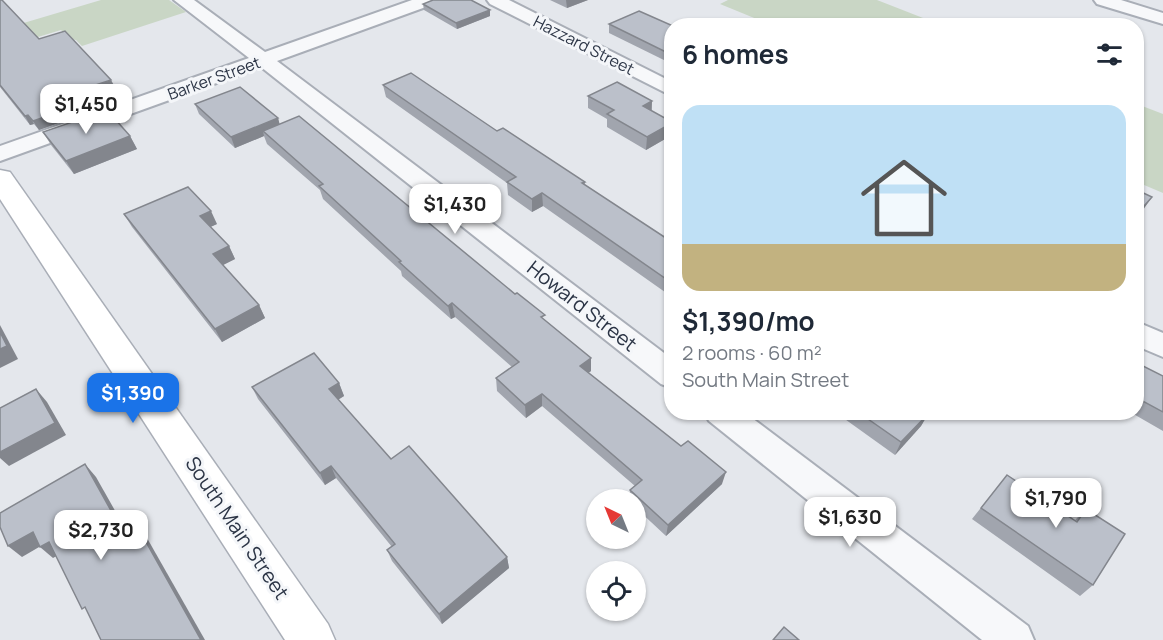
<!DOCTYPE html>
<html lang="en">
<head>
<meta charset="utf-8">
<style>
	:root { --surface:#fff; --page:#f6f6f7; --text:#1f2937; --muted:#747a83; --accent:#1a73e8 }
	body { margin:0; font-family:Manrope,sans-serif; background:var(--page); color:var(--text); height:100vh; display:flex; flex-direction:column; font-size:22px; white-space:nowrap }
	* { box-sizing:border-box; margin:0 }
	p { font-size:20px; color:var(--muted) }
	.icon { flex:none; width:33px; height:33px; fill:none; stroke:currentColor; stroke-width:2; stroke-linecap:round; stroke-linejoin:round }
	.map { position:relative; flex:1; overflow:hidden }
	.side { position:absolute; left:664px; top:18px; width:480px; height:402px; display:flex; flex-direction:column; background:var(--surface); border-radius:24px; box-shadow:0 2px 4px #0004 }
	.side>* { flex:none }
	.needle { width:39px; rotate:317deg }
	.controls { position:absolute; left:586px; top:489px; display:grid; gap:12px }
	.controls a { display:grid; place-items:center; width:60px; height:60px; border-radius:50%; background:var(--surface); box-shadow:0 2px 4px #0004; font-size:30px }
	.price { position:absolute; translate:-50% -51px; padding:0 14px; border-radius:12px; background:#fff; color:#222; font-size:20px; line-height:39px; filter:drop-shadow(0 2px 3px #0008) }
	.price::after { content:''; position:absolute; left:50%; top:36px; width:18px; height:14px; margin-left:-9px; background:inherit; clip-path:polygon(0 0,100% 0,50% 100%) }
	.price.active { background:var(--accent); color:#fff }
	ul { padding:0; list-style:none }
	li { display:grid; align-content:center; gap:12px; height:318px; padding:0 18px }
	li span { display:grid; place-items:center; height:186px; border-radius:18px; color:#555 }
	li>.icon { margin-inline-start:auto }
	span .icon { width:108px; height:108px; fill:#fffc; stroke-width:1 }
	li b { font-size:26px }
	h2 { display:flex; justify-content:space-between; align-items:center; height:72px; padding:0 18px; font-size:26px }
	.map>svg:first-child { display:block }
	.green { fill:#c9d6c5 }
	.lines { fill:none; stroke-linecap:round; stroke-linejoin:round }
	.street-casing { stroke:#a9aeb7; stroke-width:4 }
	.secondary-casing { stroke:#a9aeb7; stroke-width:3 }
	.street { fill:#f7f8fa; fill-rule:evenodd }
	.secondary { fill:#fff; fill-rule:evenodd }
	.wall { fill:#a1a5ae }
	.shaded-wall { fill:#83868d }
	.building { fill:#bbc0ca; stroke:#83868d; stroke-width:1.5 }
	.labels { text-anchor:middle; stroke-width:6; stroke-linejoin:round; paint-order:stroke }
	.far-street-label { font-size:16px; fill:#2b3445; stroke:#f4f6f9 }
	.street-label { font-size:20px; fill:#2b3445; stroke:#f4f6f9 }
</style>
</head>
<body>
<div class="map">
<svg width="1163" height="640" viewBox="0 0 1163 640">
	<rect width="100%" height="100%" fill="#e4e7ec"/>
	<g class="green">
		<path d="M101 0H169L186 12 82 46 76 40 70 39 61 30 5 47 0 30Z"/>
		<path d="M728 0H877L941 25H771L720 4Z"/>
		<path d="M1137 104 1163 114V193L1137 182Z"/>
	</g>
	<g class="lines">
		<defs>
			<g id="street">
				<path d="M174 0H194L265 52 412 0H437L434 4 277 61 672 359V388L661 384 261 67 0 161V146L249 58Z"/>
				<path d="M487 0H509L672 82V96L490 4Z"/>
				<path d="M1094 0H1121L1163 13V24L1097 4Z"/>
				<path d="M1137 322 1163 333V357L1137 346Z"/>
				<path d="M704 412H744L1028 626 1034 640H982L709 421Z"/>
			</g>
			<path id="secondary" d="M0 170 10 172 328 624 335 640H285L0 199Z"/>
		</defs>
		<use href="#street" class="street-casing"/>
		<use href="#secondary" class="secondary-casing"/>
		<use href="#street" class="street"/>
		<use href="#secondary" class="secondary"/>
	</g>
	<g class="wall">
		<path d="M0 0 39 39 116 89 93 97 100 108 39 130 34 124 30 125 0 87Z"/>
		<path d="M550 0H588L567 8Z"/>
		<path d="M423 4 490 16 457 29 424 10Z"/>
		<path d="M609 24 672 26V64L609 33Z"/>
		<path d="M383 85 497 131 585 182V186L672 242V297L543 206 532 212 508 195 507 183 386 97Z"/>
		<path d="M588 96 652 101V111L672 135 646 150 607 127V119L588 108Z"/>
		<path d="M195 104 278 118 279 124 545 320 591 358V371L588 373 722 484 666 536 636 508V500H629L630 490 635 486 542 406 526 418 497 391 496 378 512 367 455 317 451 319 402 276 401 271 323 199 320 190 267 144 264 136 235 148 199 114Z"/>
		<path d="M43 132 130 136 137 149 74 174 51 145Z"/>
		<path d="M124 214 217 224 210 227 229 246 235 259 223 265 259 305 265 318 222 342 132 227Z"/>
		<path d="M1137 363 1163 376V431L1130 412H1137Z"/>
		<path d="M339 383 344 396 338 400 391 459 507 557 509 568 442 624 392 561 387 550 392 547 336 478 325 485 258 399 252 387Z"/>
		<path d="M835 412H928L921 426 895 455Z"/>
		<path d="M1007 475 1075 520 1086 509 1093 585 1080 596 972 519Z"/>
	</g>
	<g class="shaded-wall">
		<path d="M566 0H588L567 8Z"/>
		<path d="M490 10V16L457 29 456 23Z"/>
		<path d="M111 80 116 89 91 97 86 88Z"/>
		<path d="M96 99 100 108 39 130 33 121Z"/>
		<path d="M652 101 651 113 643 106Z"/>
		<path d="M28 115 34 124 30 125 25 116Z"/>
		<path d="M278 118 281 129 263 131 264 136 235 148 231 137Z"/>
		<path d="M672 123V135L646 150 647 137Z"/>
		<path d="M130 136 137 149 74 174 66 161Z"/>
		<path d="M542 193 543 206 532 212V199Z"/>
		<path d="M1152 197 1143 210 1137 217V214Z"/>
		<path d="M211 211 217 224 206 229 200 216Z"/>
		<path d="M229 246 235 259 219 267 213 254Z"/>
		<path d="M452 303 455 317 451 319 448 306Z"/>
		<path d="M259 305 265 318 222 342 215 329Z"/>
		<path d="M0 325 18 359 0 368Z"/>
		<path d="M591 358V371L580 379V366Z"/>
		<path d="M339 383 344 396 334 402 329 389Z"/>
		<path d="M36 389 47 402 66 435 9 466 0 458V452Z"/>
		<path d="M542 394V406L526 418 525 405Z"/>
		<path d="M929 413 921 426 895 455 901 442Z"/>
		<path d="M85 464 96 477 135 546 124 534Z"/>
		<path d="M331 466 336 478 325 485 320 473Z"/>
		<path d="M726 472 722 484 666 536 668 525Z"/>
		<path d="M137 526 147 538 205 640H201Z"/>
		<path d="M33 532 46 543 22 557 8 546Z"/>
		<path d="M49 542 62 553 53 558 40 547Z"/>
		<path d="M507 557 509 568 442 624 439 614Z"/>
	</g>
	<g class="building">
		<path d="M0 0H2L39 39 65 31 111 80 86 88 96 99 33 121 28 115 25 116 0 85Z"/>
		<path d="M433 0H471L490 10 456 23 423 4Z"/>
		<path d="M639 11 673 26 672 55 609 24Z"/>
		<path d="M411 73 497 131 503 128 585 182 582 183 672 242V283L542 193 532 199 507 182 516 177 383 85Z"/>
		<path d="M617 82 652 101 643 106 672 122V123L647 137 607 114 614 110 588 96Z"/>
		<path d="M240 87 278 118 231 137 195 104Z"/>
		<path d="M107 110 130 136 66 161 43 132Z"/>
		<path d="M299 116 515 294 517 293 545 315 541 317 591 358 580 366 681 446 688 441 726 472 668 525 630 490 642 480 542 394 525 405 496 378 519 362 452 303 448 306 399 262 401 261 319 186 323 184 263 131Z"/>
		<path d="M188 187 211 211 200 216 229 246 213 254 259 305 215 329 124 214Z"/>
		<path d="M1137 190 1152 197 1137 214Z"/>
		<path d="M1137 242 1141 244 1137 249Z"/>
		<path d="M0 332 7 346 0 349Z"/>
		<path d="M314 353 339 383 329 389 391 459 409 446 507 557 439 614 387 550 395 544 331 466 320 473 252 387Z"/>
		<path d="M1137 363 1163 376V412L1137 398Z"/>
		<path d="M36 389 55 423 0 452V408Z"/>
		<path d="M858 412H928L929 413 901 442Z"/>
		<path d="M85 464 124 534 137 526 201 640H101L85 607 82 609 49 542 40 547 33 532 8 546 0 527V513Z"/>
		<path d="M1007 475 1077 522 1086 509 1125 534 1093 585 981 508Z"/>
		<path d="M784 627 799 640H773Z"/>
	</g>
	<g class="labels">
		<g class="far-street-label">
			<text transform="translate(584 45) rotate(27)" y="6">Hazzard Street</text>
			<text transform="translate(214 78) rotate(-20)" y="6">Barker Street</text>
		</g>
		<g class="street-label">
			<text transform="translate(582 306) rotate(38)" y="7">Howard Street</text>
			<text transform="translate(237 528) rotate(56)" y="7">South Main Street</text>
		</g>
	</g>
</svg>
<div class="controls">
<a><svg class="needle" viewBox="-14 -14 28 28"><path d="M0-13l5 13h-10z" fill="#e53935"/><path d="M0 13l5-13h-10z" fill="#747a83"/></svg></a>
<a><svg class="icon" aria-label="locate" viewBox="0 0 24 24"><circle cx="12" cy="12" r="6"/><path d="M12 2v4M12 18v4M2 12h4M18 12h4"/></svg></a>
</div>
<b class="price" style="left:86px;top:135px">$1,450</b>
<b class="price" style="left:455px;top:235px">$1,430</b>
<b class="price active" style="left:133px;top:424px">$1,390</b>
<b class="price" style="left:1056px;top:529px">$1,790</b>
<b class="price" style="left:850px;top:548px">$1,630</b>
<b class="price" style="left:101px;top:561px">$2,730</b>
<section class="side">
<h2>6 homes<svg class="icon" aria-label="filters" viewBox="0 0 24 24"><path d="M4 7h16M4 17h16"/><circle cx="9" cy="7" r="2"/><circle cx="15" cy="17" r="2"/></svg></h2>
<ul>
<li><span style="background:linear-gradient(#bfe0f5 75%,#c2b280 0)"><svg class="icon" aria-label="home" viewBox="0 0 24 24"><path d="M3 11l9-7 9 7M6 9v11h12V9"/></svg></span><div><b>$1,390/mo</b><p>2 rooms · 60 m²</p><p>South Main Street</p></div></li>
</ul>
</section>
</div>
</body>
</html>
